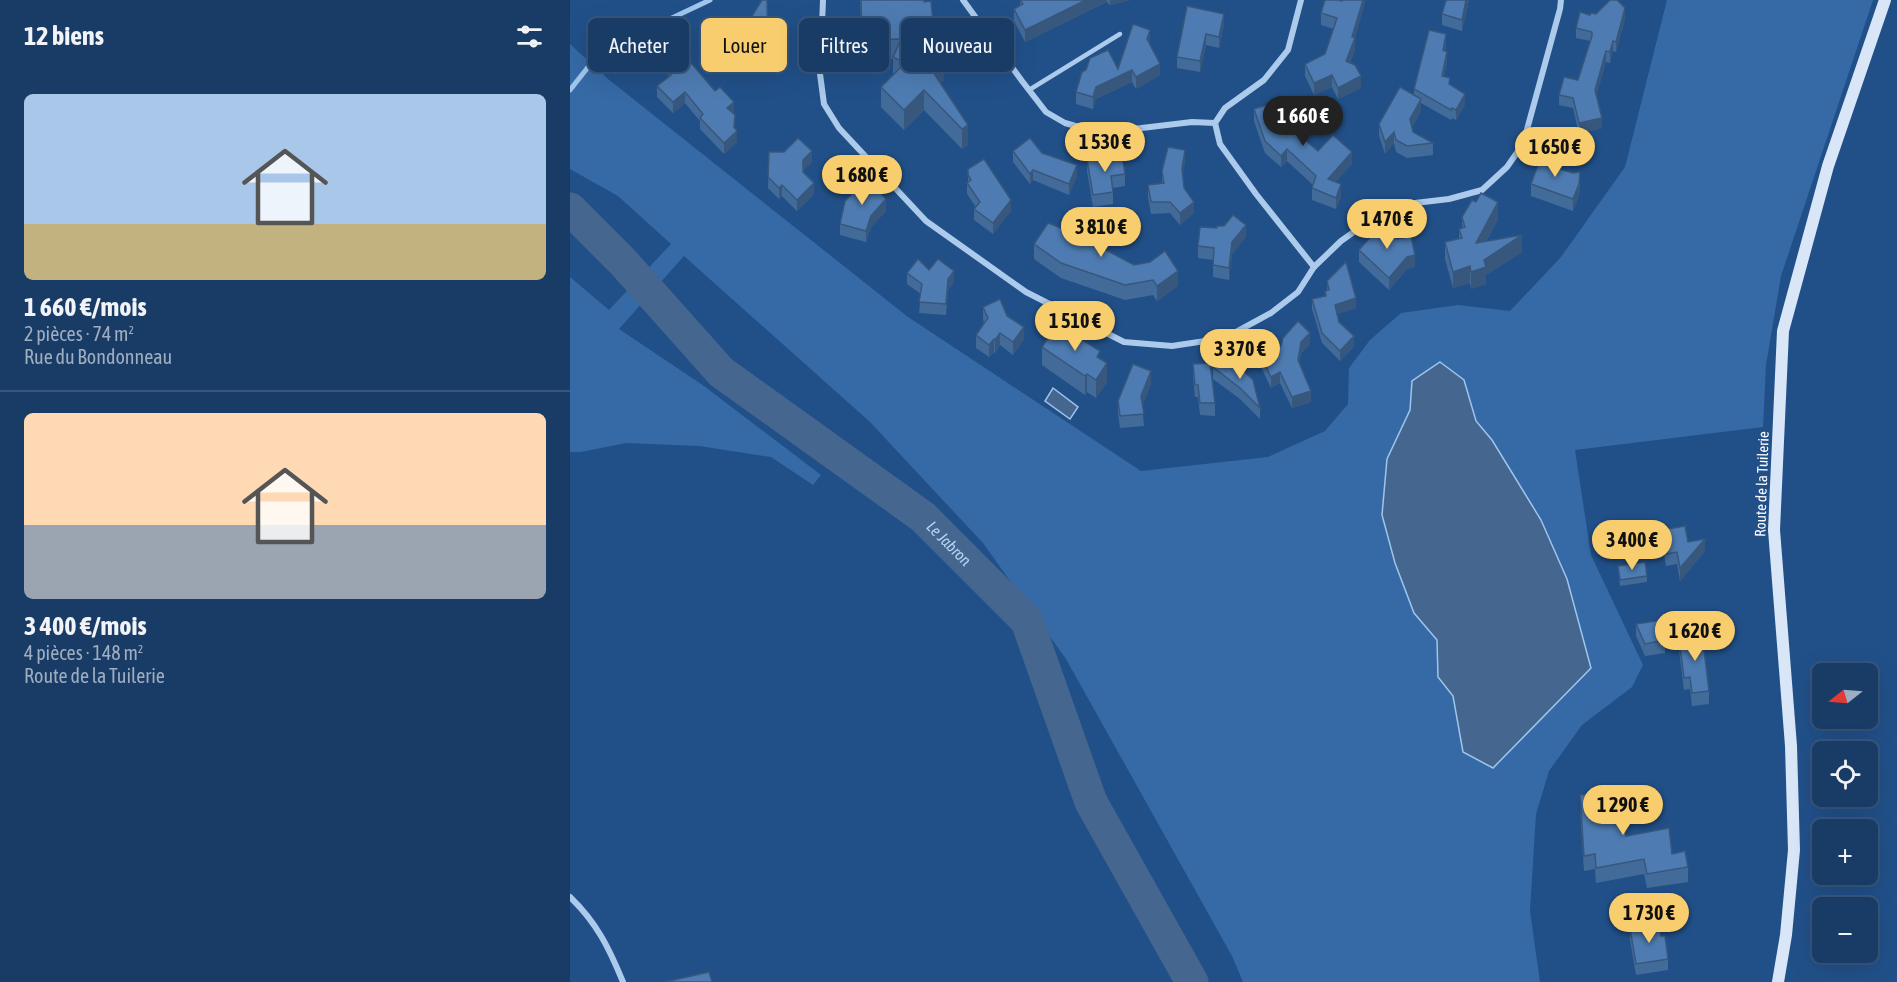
<!DOCTYPE html>
<html lang="fr">
<head>
<meta charset="utf-8">
<style>
	:root { --surface:#193c67; --page:#22436d; --text:#f1f3f6; --muted:#9fadc0; --line:#37567b; --accent:#f7cd6e }
	body { margin:0; font-family:"Asap Condensed",sans-serif; background:var(--page); color:var(--text); height:100vh; display:flex; flex-direction:column; font-size:22px; white-space:nowrap }
	* { box-sizing:border-box; margin:0 }
	p { font-size:20px; color:var(--muted) }
	.icon { flex:none; width:33px; height:33px; fill:none; stroke:currentColor; stroke-width:2; stroke-linecap:round; stroke-linejoin:round }
	.map { position:relative; flex:1; overflow:hidden }
	.sheet { display:flex; flex-direction:column; background:var(--surface); width:570px }
	.sheet>* { flex:none }
	.banner { position:absolute; left:18px; top:18px; width:570px; height:54px; display:flex; gap:12px }
	.needle { width:39px; rotate:253deg }
	.fabs { position:absolute; left:1242px; top:663px; display:grid; gap:12px }
	.fabs a { display:grid; place-items:center; width:66px; height:66px; border-radius:9px; background:var(--surface); box-shadow:0 6px 24px #0002,0 0 0 2px var(--line); font-size:30px }
	.price { position:absolute; translate:-50% -51px; padding:0 14px; border-radius:21px; background:var(--accent); color:#111; font-size:20px; line-height:39px; filter:drop-shadow(0 2px 3px #0008) }
	.price::after { content:''; position:absolute; left:50%; top:36px; width:18px; height:14px; margin-left:-9px; background:inherit; clip-path:polygon(0 0,100% 0,50% 100%) }
	.price.selected { background:#222; color:#fff }
	ul { padding:0; list-style:none }
	li { display:grid; align-content:center; gap:12px; height:318px; padding:0 24px }
	li+li { border-top:2px solid var(--line) }
	li span { display:grid; place-items:center; height:186px; border-radius:9px; color:#555 }
	li>.icon { margin-inline-start:auto }
	span .icon { width:108px; height:108px; fill:#fffc; stroke-width:1 }
	li b { font-size:26px }
	h2 { display:flex; justify-content:space-between; align-items:center; height:72px; padding:0 24px; font-size:26px }
	.chip { padding:0 21px; border-radius:9px; background:var(--surface); box-shadow:0 6px 24px #0002,0 0 0 2px var(--line); font-size:21px; line-height:54px }
	.chip.selected { background:var(--accent); color:#111 }
	main { display:flex; flex:1; min-height:0 }
	.map>svg:first-child { display:block }
	.green { fill:#356aa6 }
	.water { fill:#44668f; stroke:#a0c5ec; stroke-width:1.5 }
	.lines { fill:none; stroke-linecap:round; stroke-linejoin:round }
	.stream { stroke:#a0c5ec; stroke-width:5 }
	.river { stroke:#44668f; stroke-width:33 }
	.service { stroke:#accaeb; stroke-width:4.5 }
	.minor { stroke:#accaeb; stroke-width:6 }
	.secondary { stroke:#d8e6f8; stroke-width:12 }
	.wall { fill:#436b99 }
	.shaded-wall { fill:#37577d }
	.building { fill:#4e7cb2; stroke:#37577d; stroke-width:1.5 }
	.labels { text-anchor:middle; stroke-width:4.5; stroke-linejoin:round; paint-order:stroke }
	.street-label { font-size:15px; fill:#fff; stroke:#215089 }
	.water-label { font-size:16px; font-style:italic; fill:#b8d3f2; stroke:#215089 }
</style>
</head>
<body>
<main>
<section class="sheet">
<h2>12 biens<svg class="icon" aria-label="filters" viewBox="0 0 24 24"><path d="M4 7h16M4 17h16"/><circle cx="9" cy="7" r="2"/><circle cx="15" cy="17" r="2"/></svg></h2>
<ul>
<li><span style="background:linear-gradient(#a9c7e8 70%,#c2b280 0)"><svg class="icon" aria-label="home" viewBox="0 0 24 24"><path d="M3 11l9-7 9 7M6 9v11h12V9"/></svg></span><div><b>1 660 €/mois</b><p>2 pièces · 74 m²</p><p>Rue du Bondonneau</p></div></li>
<li><span style="background:linear-gradient(#ffd9b3 60%,#9aa5b1 0)"><svg class="icon" aria-label="home" viewBox="0 0 24 24"><path d="M3 11l9-7 9 7M6 9v11h12V9"/></svg></span><div><b>3 400 €/mois</b><p>4 pièces · 148 m²</p><p>Route de la Tuilerie</p></div></li>
</ul>
</section>
<div class="map">
<svg width="1327" height="982" viewBox="0 0 1327 982">
	<rect width="100%" height="100%" fill="#215089"/>
	<path class="green" d="M1097 0H1303L1211 276 1196 365 1193 427 1005 450 1021 555 1073 665 1062 687 1012 725 979 771 966 814 960 911 970 982H673L662 956 496 659 413 543 300 422 114 256 49 329 134 386 251 475 243 485 201 457 129 446 56 443 11 452H0V277L39 310 101 244 48 196 0 169V44L38 79 338 317 571 471 698 457 755 431 778 404 779 368 800 340 831 313 888 305 940 311 991 257 1055 167Z"/>
	<g class="water">
		<path d="M870 362 894 380 906 421 922 440 971 520 997 579 1021 668 923 768 893 752 883 696 868 677 867 640 844 613 825 563 812 515 817 459 840 410 842 381Z"/>
		<path d="M483 388 508 407 500 419 475 401Z"/>
	</g>
	<g class="lines">
		<path class="stream" d="M0 90 30 52 140 0"/>
		<path class="river" id="s1" d="M0 209 53 262 151 372 353 517 457 621 521 802 622 982"/>
		<path class="service" d="M459 90 550 34"/>
		<g class="minor">
			<path d="M253 0 250 74 254 104 269 128 356 221 456 292 554 342 602 346 655 338 701 313 728 292 744 267 771 241 802 219 845 203 879 199 912 190 937 167 953 144 990 9 991 0"/>
			<path d="M393 0 452 81 476 112 495 123 530 133 622 122 645 123 650 144 686 194 744 267"/>
			<path d="M645 123 655 108 694 80 718 50 731 0"/>
			<path d="M0 897C27 923 39 948 53 982"/>
		</g>
		<path class="secondary" d="M1208 982 1216 935 1224 850 1221 746 1204 530 1213 331 1258 166 1315 0"/>
	</g>
	<g class="wall">
		<path d="M290 0 354 2 364 32 374 80 370 83 398 125V145L392 149 354 110 334 130 311 107V87L323 75V59L292 60Z"/>
		<path d="M450 0H560L540 5 537 2 455 42 444 21V9L450 6Z"/>
		<path d="M755 0 785 39V50L780 63 791 88 768 99 762 87 744 95 735 76V64L755 54 764 29 751 25V13Z"/>
		<path d="M876 0H899L892 31 872 25V14Z"/>
		<path d="M617 6 654 25 649 48 636 45 630 72 607 68V57Z"/>
		<path d="M1020 15 1055 19 1046 52 1043 51 1040 63 1036 62 1026 96 1032 128 1009 134 1003 108 989 105V95L1008 80 1020 41 1006 38V28Z"/>
		<path d="M163 18 198 46V57L181 58 180 47 164 48Z"/>
		<path d="M580 42 579 44 590 75 566 89 562 82 526 99 523 109 506 104V92L516 70 548 69Z"/>
		<path d="M876 45 875 51 877 62 874 76 895 104 886 120 882 118 881 120 851 103V111L842 127 843 132 863 143V155L837 158 826 152 824 143 815 154 809 136V124L844 95V89Z"/>
		<path d="M95 49 116 57 164 113 163 114 165 127 167 142 154 154 130 129V121L115 103 103 113 87 97V86L99 77 95 60Z"/>
		<path d="M684 109 721 128 748 151 782 164 765 182 771 196 766 209 742 200V188L743 185 717 161 711 167 695 153 684 121Z"/>
		<path d="M443 151 507 176 499 195 463 180 460 184 443 162Z"/>
		<path d="M199 152 242 162 233 170V172L244 194 227 211 212 196 209 199 198 188Z"/>
		<path d="M517 160 555 174V186L543 188V204L523 207 517 171Z"/>
		<path d="M615 162 612 174 614 188 624 213 610 225 600 213 581 214 578 197V185L592 184V171Z"/>
		<path d="M398 169 441 211 423 234 404 220V209L406 207 397 194V183L398 182Z"/>
		<path d="M961 184H1010L1009 196 1003 211 961 196Z"/>
		<path d="M316 211 301 227 296 242 270 235V224Z"/>
		<path d="M892 217 928 219 916 242 952 252 916 275V284L901 289 900 283 883 288 875 259V242L889 238V229L892 228Z"/>
		<path d="M676 237 662 254 659 280 643 277V260L628 258V246Z"/>
		<path d="M464 244 534 248 564 265 608 286 587 301 583 295 555 300 491 278 464 259Z"/>
		<path d="M789 250 845 267 837 269 819 290 789 262Z"/>
		<path d="M359 270 384 282 378 290 376 315 349 313 351 294 337 284V273Z"/>
		<path d="M757 281 786 308 767 314 769 322 784 346 770 361 752 343 742 309V299L755 296V291L757 290Z"/>
		<path d="M413 307 437 316 454 339 443 355 430 345 425 353 424 352 419 357 406 348V335L414 323 413 319Z"/>
		<path d="M740 344 731 353 729 363 741 402 722 408 710 383 701 388 691 367V356Z"/>
		<path d="M472 347 530 359 537 382 526 398 517 392 515 395 472 365Z"/>
		<path d="M623 364 645 403V416L630 415 628 397H625L623 377Z"/>
		<path d="M667 365 690 408V419L670 399 643 379V367Z"/>
		<path d="M581 384 572 406 574 426 550 428 548 414V401Z"/>
		<path d="M1092 530 1118 542 1135 551 1110 581 1107 564 1096 566 1092 542Z"/>
		<path d="M1048 566 1077 576V582L1050 586Z"/>
		<path d="M1066 624 1095 640V653L1075 656 1066 636Z"/>
		<path d="M1109 638 1139 691V704L1122 706 1120 689 1114 690 1109 650Z"/>
		<path d="M1010 795 1056 836 1102 854 1118 867V882L1077 888 1074 874 1026 883 1025 869 1014 871 1010 810Z"/>
		<path d="M1060 928 1091 936 1098 959V970L1066 975 1060 940Z"/>
	</g>
	<g class="shaded-wall">
		<path d="M516 0H537V2L455 42V30Z"/>
		<path d="M540 0H560L540 5Z"/>
		<path d="M793 0H796L785 39V50L776 73V61L782 37Z"/>
		<path d="M896 0H899L892 31V20Z"/>
		<path d="M1055 8V19L1046 52V42Z"/>
		<path d="M654 14V25L649 48V37Z"/>
		<path d="M580 30V42L577 51V39Z"/>
		<path d="M636 34V45L630 72V61Z"/>
		<path d="M876 34V45L873 61V50Z"/>
		<path d="M1043 41V51L1040 63V52Z"/>
		<path d="M1036 51V62L1025 101V90Z"/>
		<path d="M877 52V62L872 86V76Z"/>
		<path d="M374 60V80L361 89V69Z"/>
		<path d="M590 64V75L566 89V77Z"/>
		<path d="M562 70V82L526 99 523 109V97L526 87Z"/>
		<path d="M762 75V87L744 95V83Z"/>
		<path d="M791 76V88L768 99V88Z"/>
		<path d="M354 90V110L334 130V110Z"/>
		<path d="M115 92V103L103 113V102Z"/>
		<path d="M895 94V104L886 120V110Z"/>
		<path d="M851 99V111L840 131V119Z"/>
		<path d="M164 102V113L157 120V108Z"/>
		<path d="M1032 118V128L1009 134V123Z"/>
		<path d="M398 125V145L392 149V129Z"/>
		<path d="M167 131V142L154 154V143Z"/>
		<path d="M824 132V143L815 154V142Z"/>
		<path d="M717 149V161L711 167V156Z"/>
		<path d="M615 150V162L612 179V168Z"/>
		<path d="M242 151V162L233 171V160Z"/>
		<path d="M782 152V164L758 191V179Z"/>
		<path d="M507 165V176L499 195V184Z"/>
		<path d="M463 170V180L460 184V174Z"/>
		<path d="M1010 172 1009 196 1003 211V199Z"/>
		<path d="M244 183V194L227 211V200Z"/>
		<path d="M771 184V196L766 209V198Z"/>
		<path d="M212 185V196L209 199V188Z"/>
		<path d="M316 199V211L301 227 296 242V231L301 216Z"/>
		<path d="M441 200V211L423 234V223Z"/>
		<path d="M624 202V213L610 225V213Z"/>
		<path d="M928 202V219L906 260V243Z"/>
		<path d="M676 225V237L662 254 659 280V268L662 242Z"/>
		<path d="M952 235V252L916 275V284L901 289V272L914 260Z"/>
		<path d="M845 255V267L837 269 819 290V278L837 257Z"/>
		<path d="M900 266V283L883 288V272Z"/>
		<path d="M384 271V282L378 290 376 315 378 279Z"/>
		<path d="M608 271V286L587 301V286Z"/>
		<path d="M786 298V308L765 315V305Z"/>
		<path d="M454 327V339L443 355V342Z"/>
		<path d="M430 333V345L425 353V340Z"/>
		<path d="M740 333V344L731 353 728 371V360L731 342Z"/>
		<path d="M784 336V346L770 361V351Z"/>
		<path d="M424 339V352L419 357V345Z"/>
		<path d="M537 363V382L526 398V380Z"/>
		<path d="M581 371V384L571 409V396Z"/>
		<path d="M710 372V383L701 388V377Z"/>
		<path d="M517 374V392L515 395V376Z"/>
		<path d="M741 391V402L722 408V397Z"/>
		<path d="M1135 539V551L1110 581V568Z"/>
	</g>
	<g class="building">
		<path d="M192 0H197L198 46 181 47 180 36 164 37 163 18 182 16Z"/>
		<path d="M291 0H354V2L361 1 364 32 374 60 361 69 398 125 392 129 354 90 334 110 311 87 335 63 323 57 331 39 292 40Z"/>
		<path d="M450 0H516L455 30 444 9 453 4Z"/>
		<path d="M755 0H768L772 1V0H793L782 37 785 38 776 61 785 65 791 76 768 88 762 75 744 83 735 64 755 54 767 18 751 13Z"/>
		<path d="M876 0H896L892 20 872 14Z"/>
		<path d="M1040 0H1047L1055 8 1046 42 1043 41 1040 52 1036 51 1025 90 1032 118 1009 123 1003 98 989 95 994 77 1008 80 1022 36V32L1006 28 1010 12 1020 15 1021 13 1026 14Z"/>
		<path d="M617 6 654 14 649 37 636 34 630 61 607 57Z"/>
		<path d="M563 24 580 30 577 39 590 64 566 77 562 70 526 87 523 97 506 92 512 72 516 70 520 58 538 50 548 69Z"/>
		<path d="M859 30 876 34 873 50 877 52 872 76 880 78 879 84 895 94 886 110 882 108 881 110 844 89Z"/>
		<path d="M113 44 116 57 145 91 150 87 164 102 157 108 165 115 164 127 167 131 154 143 130 118 133 114 115 92 103 102 87 86 101 75 95 49Z"/>
		<path d="M830 87 851 99 840 119 843 132 863 143 837 146 826 140 824 132 815 142 809 124Z"/>
		<path d="M712 100 721 128 748 151 763 135 782 152 758 179 771 184 766 198 742 188 746 176 717 149 711 156 695 141 684 109Z"/>
		<path d="M228 138 242 151 233 160V172L244 183 227 200 212 185 209 188 198 177 199 152H214Z"/>
		<path d="M460 138 472 153 507 165 499 184 463 170 460 174 443 151Z"/>
		<path d="M976 143 980 166 1003 173 1010 172 1009 184 1003 199 961 184Z"/>
		<path d="M598 147 615 150 612 168 614 188 624 202 610 213 600 202H581L578 185 594 183 592 171Z"/>
		<path d="M552 154 555 174 541 176 543 192 523 195 517 160Z"/>
		<path d="M414 159 441 200 423 223 404 209 410 202 397 183 401 180 398 175V169Z"/>
		<path d="M297 179 316 199 301 216 296 231 270 224 275 201Z"/>
		<path d="M911 193 928 202 906 243 952 235 914 260 916 267 901 272 900 266 883 272 875 242 892 238 889 229 895 227 892 217 902 200 906 202Z"/>
		<path d="M663 215 676 225 662 242 659 268 643 265 644 248 628 246 630 227 647 228V226H654Z"/>
		<path d="M478 223 534 245 532 248 564 265 580 262 595 251 608 271 587 286 583 280 555 285 491 263 464 244Z"/>
		<path d="M812 224 827 239 841 236 845 255 837 257 819 278 789 250Z"/>
		<path d="M348 259 359 270 368 259 384 271 378 279 376 304 349 302 352 284 337 273Z"/>
		<path d="M776 262 786 298 765 305 769 322 784 336 770 351 752 333 742 299 756 296 755 291 759 290 757 281Z"/>
		<path d="M430 299 437 316 454 327 443 342 430 333 425 340 424 339 419 345 406 335 418 318 413 307Z"/>
		<path d="M728 321 740 333 731 342 728 360 741 391 722 397 710 372 701 377 691 356 711 346 713 338Z"/>
		<path d="M487 324 530 351 527 357 537 363 526 380 517 374 515 376 472 347Z"/>
		<path d="M640 363 645 403H630L628 385H625L623 364Z"/>
		<path d="M563 364 581 371 571 396 574 414 550 416 548 401Z"/>
		<path d="M667 365 683 380 690 408 670 388 643 367Z"/>
		<path d="M1115 526 1118 542 1135 539 1110 568 1107 552 1096 554 1092 530Z"/>
		<path d="M1075 562 1077 576 1050 580 1048 566Z"/>
		<path d="M1092 620 1095 640 1075 644 1066 624Z"/>
		<path d="M1132 634 1139 691 1122 693 1120 677 1114 678 1109 638Z"/>
		<path d="M1052 789 1056 836 1099 828 1102 854 1115 851 1118 867 1077 874 1074 859 1026 868 1025 854 1014 856 1010 795Z"/>
		<path d="M1089 924 1091 936H1095L1098 959 1066 964 1060 928Z"/>
		<path d="M139 972 142 982H95Z"/>
	</g>
	<g class="labels">
		<g class="street-label">
			<text transform="translate(1192 484) rotate(-88)" y="5">Route de la Tuilerie</text>
		</g>
		<g class="water-label">
			<text dy="6" stroke="none"><textPath href="#s1" startOffset="508">Le Jabron</textPath></text>
		</g>
	</g>
</svg>
<div class="fabs">
<a><svg class="needle" viewBox="-14 -14 28 28"><path d="M0-13l5 13h-10z" fill="#e53935"/><path d="M0 13l5-13h-10z" fill="#9fadc0"/></svg></a>
<a><svg class="icon" aria-label="locate" viewBox="0 0 24 24"><circle cx="12" cy="12" r="6"/><path d="M12 2v4M12 18v4M2 12h4M18 12h4"/></svg></a>
<a>+</a>
<a>−</a>
</div>
<b class="price selected" style="left:733px;top:147px">1 660 €</b>
<b class="price" style="left:535px;top:173px">1 530 €</b>
<b class="price" style="left:985px;top:178px">1 650 €</b>
<b class="price" style="left:292px;top:206px">1 680 €</b>
<b class="price" style="left:817px;top:250px">1 470 €</b>
<b class="price" style="left:531px;top:258px">3 810 €</b>
<b class="price" style="left:505px;top:352px">1 510 €</b>
<b class="price" style="left:670px;top:380px">3 370 €</b>
<b class="price" style="left:1062px;top:571px">3 400 €</b>
<b class="price" style="left:1125px;top:662px">1 620 €</b>
<b class="price" style="left:1053px;top:836px">1 290 €</b>
<b class="price" style="left:1079px;top:944px">1 730 €</b>
<div class="banner">
<a class="chip">Acheter</a>
<a class="chip selected">Louer</a>
<a class="chip">Filtres</a>
<a class="chip">Nouveau</a>
</div>
</div>
</main>
</body>
</html>
